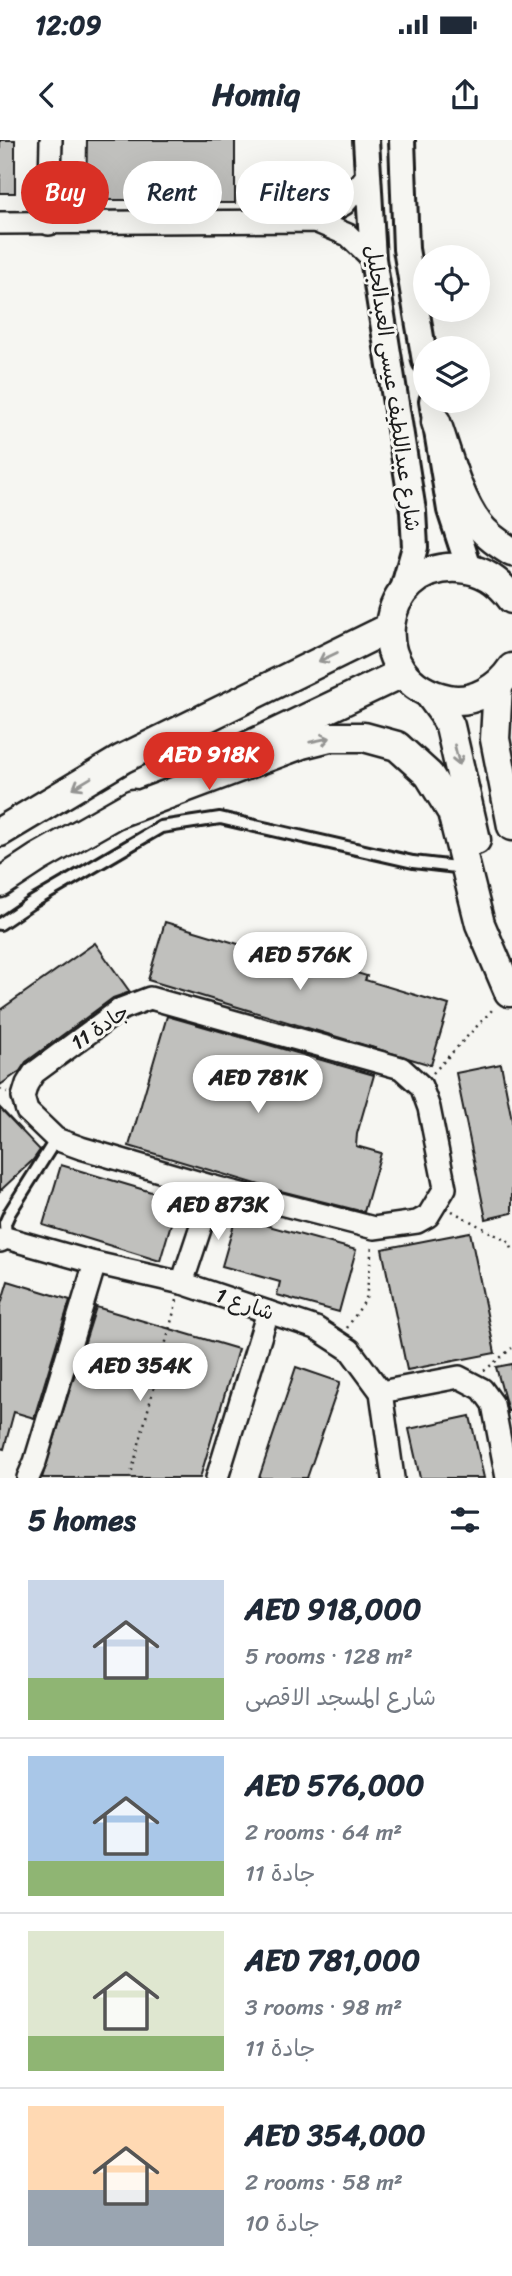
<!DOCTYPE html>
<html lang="en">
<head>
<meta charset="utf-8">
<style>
	:root { --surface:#fff; --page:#f6f6f7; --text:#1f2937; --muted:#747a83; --line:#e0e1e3; --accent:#d93025 }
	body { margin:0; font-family:Sriracha,"Playpen Sans Arabic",sans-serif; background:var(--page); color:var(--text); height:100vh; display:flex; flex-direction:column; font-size:26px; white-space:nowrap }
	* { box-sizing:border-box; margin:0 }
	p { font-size:23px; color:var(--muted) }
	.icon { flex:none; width:38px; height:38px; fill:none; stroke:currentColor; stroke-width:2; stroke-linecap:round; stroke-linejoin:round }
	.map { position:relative; height:1338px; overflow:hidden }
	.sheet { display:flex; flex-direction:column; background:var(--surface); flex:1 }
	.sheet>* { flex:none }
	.banner { position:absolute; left:21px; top:21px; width:471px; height:63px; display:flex; gap:14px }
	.buttons { position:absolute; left:413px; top:105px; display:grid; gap:14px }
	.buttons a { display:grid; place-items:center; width:77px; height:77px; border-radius:50%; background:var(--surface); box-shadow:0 7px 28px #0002; font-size:35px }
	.price { position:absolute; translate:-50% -60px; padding:0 16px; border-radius:24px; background:#fff; color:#222; font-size:23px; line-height:46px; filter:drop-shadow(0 2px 4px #0008) }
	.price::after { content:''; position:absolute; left:50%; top:42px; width:21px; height:16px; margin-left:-10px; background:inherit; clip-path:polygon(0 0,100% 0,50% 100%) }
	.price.selected { background:var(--accent); color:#fff }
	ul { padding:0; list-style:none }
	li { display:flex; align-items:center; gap:21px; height:175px; padding:0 28px }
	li+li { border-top:2px solid var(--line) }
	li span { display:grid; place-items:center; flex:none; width:196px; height:140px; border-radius:0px; color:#555 }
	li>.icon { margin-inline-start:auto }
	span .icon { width:84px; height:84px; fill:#fffc; stroke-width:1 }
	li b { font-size:30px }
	h2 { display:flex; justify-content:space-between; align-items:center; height:84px; padding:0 28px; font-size:30px }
	.chip { padding:0 24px; border-radius:32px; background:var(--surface); box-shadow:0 7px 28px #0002; font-size:24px; line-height:63px }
	.chip.selected { background:var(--accent); color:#fff }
	.status { display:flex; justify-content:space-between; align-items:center; height:49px; padding:0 35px; background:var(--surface); direction:ltr }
	.status svg { height:19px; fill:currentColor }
	header { display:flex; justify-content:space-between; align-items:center; height:91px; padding:0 28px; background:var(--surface); font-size:32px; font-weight:700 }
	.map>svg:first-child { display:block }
	.building { fill:#c0c0bd; stroke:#1c1c1c; stroke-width:2 }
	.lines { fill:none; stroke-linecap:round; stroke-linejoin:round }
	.service-casing { stroke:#1c1c1c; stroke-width:16 }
	.minor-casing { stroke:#1c1c1c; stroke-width:26 }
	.tertiary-casing { stroke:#1c1c1c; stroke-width:30 }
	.secondary-casing { stroke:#1c1c1c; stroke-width:33 }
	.path { stroke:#1c1c1c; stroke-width:2.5; stroke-dasharray:2 5; stroke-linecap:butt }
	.service { stroke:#f6f6f2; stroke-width:10 }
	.minor { stroke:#f6f6f2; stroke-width:21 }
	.tertiary { stroke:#f6f6f2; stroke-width:24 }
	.secondary { stroke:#f6f6f2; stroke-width:28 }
	.oneway { stroke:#949492 }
	.labels { text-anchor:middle; stroke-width:6; stroke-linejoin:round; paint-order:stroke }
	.street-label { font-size:21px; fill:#1c1c1c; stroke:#f6f6f2 }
</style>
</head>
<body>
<div class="status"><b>12:09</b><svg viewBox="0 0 49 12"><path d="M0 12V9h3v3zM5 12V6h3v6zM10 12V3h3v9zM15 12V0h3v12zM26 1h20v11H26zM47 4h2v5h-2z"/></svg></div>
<header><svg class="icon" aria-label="back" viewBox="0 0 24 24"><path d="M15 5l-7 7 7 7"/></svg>Homiq<svg class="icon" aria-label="share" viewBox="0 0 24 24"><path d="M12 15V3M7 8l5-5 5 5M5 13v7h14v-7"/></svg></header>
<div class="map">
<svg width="512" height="1338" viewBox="0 0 512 1338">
	<rect width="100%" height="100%" fill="#f6f6f2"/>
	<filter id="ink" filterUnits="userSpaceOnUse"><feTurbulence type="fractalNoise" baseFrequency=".0143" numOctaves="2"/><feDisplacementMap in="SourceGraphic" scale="14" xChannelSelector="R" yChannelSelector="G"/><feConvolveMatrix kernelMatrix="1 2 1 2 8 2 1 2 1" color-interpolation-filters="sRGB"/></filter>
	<g filter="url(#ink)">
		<g class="building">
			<rect x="0" y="0" width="15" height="53"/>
			<path d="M87 0H235V63H187V49L129 48V60H86Z"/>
			<path d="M165 782 248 807 250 801 367 836 365 840 449 865 431 925 148 840Z"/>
			<path d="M95 803 130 852 113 858 26 922 20 931 0 945V870Z"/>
			<path d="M167 876 374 935 357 994 356 1006 381 1013 364 1072 273 1049 129 1006Z"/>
			<path d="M501 924 512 980V1073L486 1079 456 933Z"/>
			<path d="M0 968 40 1010 33 1020 0 1051Z"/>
			<path d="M61 1025 178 1060 160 1121 43 1085Z"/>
			<path d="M236 1077 356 1110 339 1172 277 1155 280 1142 222 1126Z"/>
			<path d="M470 1092 495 1213 407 1230 382 1109Z"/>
			<path d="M8 1141 70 1160 34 1278 14 1272 4 1309 0 1308V1167Z"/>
			<path d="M96 1167 238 1209 200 1338H42Z"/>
			<path d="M512 1224V1271H508L496 1227Z"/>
			<path d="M296 1227 340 1242 307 1338H259Z"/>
			<path d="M470 1276 484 1338H420L409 1289Z"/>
		</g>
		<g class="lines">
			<defs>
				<g id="service">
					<path d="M0 784 31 763 161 687 220 678 413 722 465 728"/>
					<path d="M6 1098 5 1083 10 1072 56 999"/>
				</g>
				<g id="minor">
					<path d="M315 81 344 64 366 37"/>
					<path d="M0 83 315 81 348 95 373 119"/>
					<path d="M49 84 51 0"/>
					<path d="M150 858 401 928 421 946 429 968 445 1048 428 1076 417 1082 374 1088 214 1047 81 1008 56 999 27 971 23 957 27 944 34 933 121 869Z"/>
					<path d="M0 1101 6 1098 95 1123 182 1143 316 1188 350 1210 381 1252 393 1338"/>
					<path d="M182 1143 214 1047"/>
					<path d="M381 1252 459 1237 482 1249 493 1264 507 1338"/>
					<path d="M28 1338 35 1322 95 1123"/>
					<path d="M217 1338 268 1172"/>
				</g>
				<g id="tertiary">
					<path d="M366 0 373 119 413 371 415 407 402 453"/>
					<path d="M402 0 406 109 425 221"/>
					<path d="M432 261 450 370 469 428"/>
				</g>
				<g id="secondary">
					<path d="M436 282C447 313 458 358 478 384 487 396 499 404 512 412"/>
					<path d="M512 459C499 441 482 429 459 428 378 423 360 541 448 559 473 564 499 548 512 528"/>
					<path d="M498 545 495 599 512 686"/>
					<path d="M429 554 443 573 450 586 476 700"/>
					<path d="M238 611 402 533"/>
					<path d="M118 673 302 604 330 597H364L397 606 429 635 452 672 480 784 509 852"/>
					<path d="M0 692 122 619 389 488"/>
					<path d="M0 743 38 718 133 664"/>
				</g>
			</defs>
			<use href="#service" class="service-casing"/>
			<use href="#minor" class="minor-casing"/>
			<use href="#tertiary" class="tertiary-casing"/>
			<use href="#secondary" class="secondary-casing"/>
			<g class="path">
				<path d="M433 933 493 869"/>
				<path d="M0 949 7 952"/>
				<path d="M452 1071 510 1103 512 1109"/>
				<path d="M347 1188 366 1159 372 1106"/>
				<path d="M484 1231 512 1208"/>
				<path d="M130 1338 177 1160"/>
			</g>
			<use href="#service" class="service"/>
			<use href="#minor" class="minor"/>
			<use href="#tertiary" class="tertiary"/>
			<use href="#secondary" class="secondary"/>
		</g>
		<defs><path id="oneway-shaft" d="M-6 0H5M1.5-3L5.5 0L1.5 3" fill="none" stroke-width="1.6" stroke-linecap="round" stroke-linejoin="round" transform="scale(1.75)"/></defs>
		<g class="oneway">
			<use href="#oneway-shaft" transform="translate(328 517) rotate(154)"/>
			<use href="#oneway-shaft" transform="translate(320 600) rotate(-12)"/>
			<use href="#oneway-shaft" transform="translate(457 615) rotate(76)"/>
			<use href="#oneway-shaft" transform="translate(82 643) rotate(149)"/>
		</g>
	</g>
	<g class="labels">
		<g class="street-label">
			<text transform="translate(393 248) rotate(82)" y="7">شارع عبداللطيف عيسى العبدالجليل</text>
			<text transform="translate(100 887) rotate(-34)" y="7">جادة 11</text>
			<text transform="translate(245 1164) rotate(19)" y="7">شارع 1</text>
		</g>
	</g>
</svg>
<div class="buttons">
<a><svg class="icon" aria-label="locate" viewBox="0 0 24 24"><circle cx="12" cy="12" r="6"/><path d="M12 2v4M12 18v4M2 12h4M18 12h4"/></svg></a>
<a><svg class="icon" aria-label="layers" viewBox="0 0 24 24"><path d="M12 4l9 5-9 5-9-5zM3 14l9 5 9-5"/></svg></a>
</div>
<b class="price selected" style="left:209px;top:652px">AED 918K</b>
<b class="price" style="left:300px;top:852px">AED 576K</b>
<b class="price" style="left:258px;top:975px">AED 781K</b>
<b class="price" style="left:218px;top:1102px">AED 873K</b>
<b class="price" style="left:140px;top:1263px">AED 354K</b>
<div class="banner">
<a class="chip selected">Buy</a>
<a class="chip">Rent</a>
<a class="chip">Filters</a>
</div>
</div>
<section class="sheet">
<h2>5 homes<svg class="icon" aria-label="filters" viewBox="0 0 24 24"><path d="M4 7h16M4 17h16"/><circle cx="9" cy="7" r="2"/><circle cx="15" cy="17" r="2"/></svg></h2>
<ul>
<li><span style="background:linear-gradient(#c9d6e8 70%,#8fb573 0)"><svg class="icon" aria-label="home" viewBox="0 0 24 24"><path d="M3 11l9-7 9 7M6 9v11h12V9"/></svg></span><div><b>AED 918,000</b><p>5 rooms · 128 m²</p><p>شارع المسجد الاقصى</p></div></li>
<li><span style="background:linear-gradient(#a9c7e8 75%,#8fb573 0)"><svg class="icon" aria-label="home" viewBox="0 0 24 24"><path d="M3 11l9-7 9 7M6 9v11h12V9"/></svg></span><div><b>AED 576,000</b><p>2 rooms · 64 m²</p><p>جادة 11</p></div></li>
<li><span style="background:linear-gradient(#dfe7d0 75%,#8fb573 0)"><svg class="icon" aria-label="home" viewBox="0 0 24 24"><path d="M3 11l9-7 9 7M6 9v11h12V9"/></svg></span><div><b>AED 781,000</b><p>3 rooms · 98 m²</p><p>جادة 11</p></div></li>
<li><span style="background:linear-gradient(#ffd9b3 60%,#9aa5b1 0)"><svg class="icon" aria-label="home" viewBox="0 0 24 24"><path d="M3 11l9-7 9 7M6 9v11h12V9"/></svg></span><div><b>AED 354,000</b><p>2 rooms · 58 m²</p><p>جادة 10</p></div></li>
</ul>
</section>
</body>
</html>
